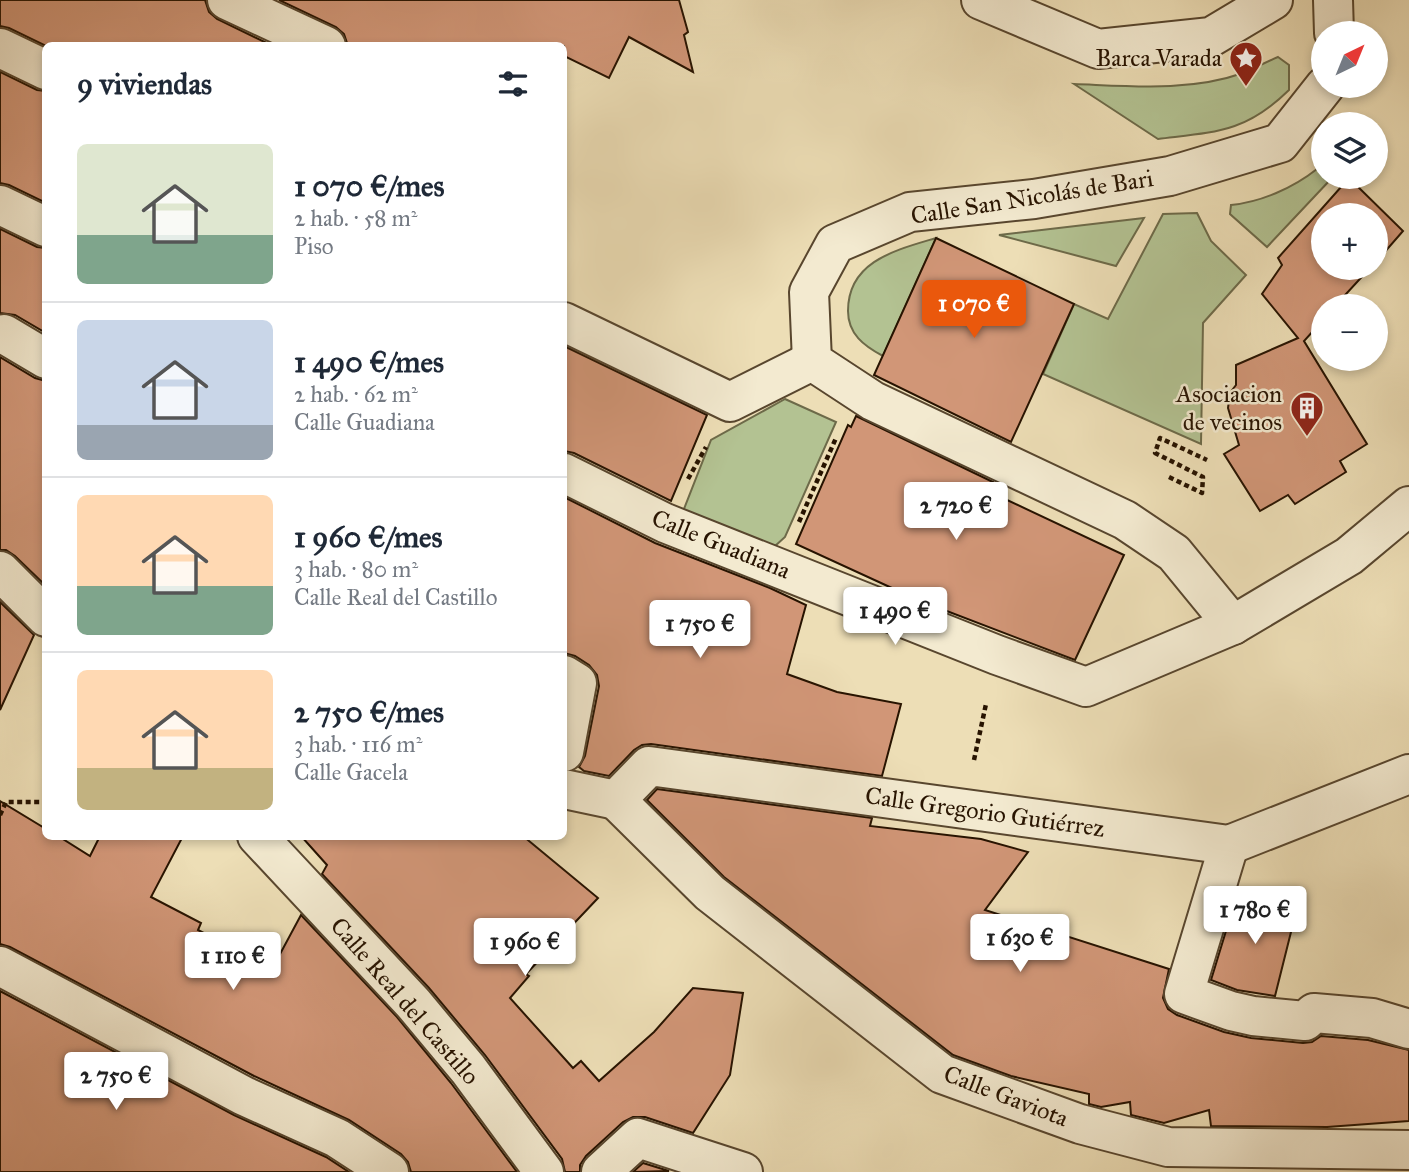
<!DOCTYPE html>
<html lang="es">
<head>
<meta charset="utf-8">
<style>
	:root { --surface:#fff; --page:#f2f2f3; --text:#1f2937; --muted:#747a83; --line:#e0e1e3; --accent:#ea580c }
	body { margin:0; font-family:"IM FELL Great Primer",serif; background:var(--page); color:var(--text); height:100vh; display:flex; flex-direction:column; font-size:26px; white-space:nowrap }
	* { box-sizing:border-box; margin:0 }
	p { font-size:23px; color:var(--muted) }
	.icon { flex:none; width:38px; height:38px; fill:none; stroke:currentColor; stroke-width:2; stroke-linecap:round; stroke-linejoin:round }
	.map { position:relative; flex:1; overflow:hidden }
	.drawer { position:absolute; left:42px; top:42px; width:525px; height:798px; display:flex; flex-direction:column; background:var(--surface); border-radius:10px; box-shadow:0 4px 10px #0003 }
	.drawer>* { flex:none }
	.needle { width:46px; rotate:43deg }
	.fabs { position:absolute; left:1311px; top:21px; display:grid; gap:14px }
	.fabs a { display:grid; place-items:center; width:77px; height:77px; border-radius:50%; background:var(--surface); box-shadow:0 4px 10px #0003; font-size:35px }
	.price { position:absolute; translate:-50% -60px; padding:0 16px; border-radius:7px; background:#fff; color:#222; font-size:23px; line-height:46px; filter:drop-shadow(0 2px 4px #0008) }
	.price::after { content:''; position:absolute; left:50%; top:42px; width:21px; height:16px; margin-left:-10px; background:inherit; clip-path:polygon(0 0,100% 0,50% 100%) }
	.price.active { background:var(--accent); color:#fff }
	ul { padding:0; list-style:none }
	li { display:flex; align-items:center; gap:21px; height:175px; padding:0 35px }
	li+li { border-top:2px solid var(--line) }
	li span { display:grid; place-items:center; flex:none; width:196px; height:140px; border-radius:10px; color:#555 }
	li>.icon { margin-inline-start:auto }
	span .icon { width:84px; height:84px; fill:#fffc; stroke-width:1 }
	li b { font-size:30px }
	h2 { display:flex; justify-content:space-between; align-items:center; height:84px; padding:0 35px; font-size:30px }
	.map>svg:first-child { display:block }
	.green { fill:#b3c292; stroke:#6d6a49; stroke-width:2 }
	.building { fill:#d19677; stroke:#271300; stroke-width:2 }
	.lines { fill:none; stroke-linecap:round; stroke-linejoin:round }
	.pedestrian-casing { stroke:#58462e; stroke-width:42 }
	.minor-casing { stroke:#58462e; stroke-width:42 }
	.path { stroke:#271300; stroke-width:4.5; stroke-dasharray:5 3.5; stroke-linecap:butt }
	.pedestrian { stroke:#f3ead0; stroke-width:38 }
	.minor { stroke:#f3ead0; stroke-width:38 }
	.labels { text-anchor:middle; stroke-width:5; stroke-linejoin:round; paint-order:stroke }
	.poi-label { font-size:24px; fill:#271300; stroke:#f3ead0; text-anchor:end }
	.street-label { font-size:24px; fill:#271300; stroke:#f3ead0 }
</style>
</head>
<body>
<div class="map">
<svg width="1409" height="1172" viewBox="0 0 1409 1172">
	<rect width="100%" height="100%" fill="#eddeb6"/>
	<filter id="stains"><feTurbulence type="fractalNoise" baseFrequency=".00286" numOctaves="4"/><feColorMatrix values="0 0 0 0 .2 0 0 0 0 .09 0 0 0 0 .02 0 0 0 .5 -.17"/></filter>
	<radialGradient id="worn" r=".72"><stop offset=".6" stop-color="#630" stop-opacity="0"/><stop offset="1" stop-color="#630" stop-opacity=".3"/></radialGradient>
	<g class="green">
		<path d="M1278 57 1289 65V90C1245 133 1215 132 1158 139L1074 84C1129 86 1190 92 1243 73 1255 68 1266 62 1278 57Z"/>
		<path d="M1317 169 1323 177 1330 180 1267 247 1230 214 1231 205C1261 202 1293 188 1317 169Z"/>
		<path d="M1197 213 1211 241 1246 275 1203 323 1201 444 1043 374 1074 304 1108 319 1163 214Z"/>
		<path d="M1144 218 1116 266 999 235Z"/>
		<path d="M936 238 883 356C864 346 848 334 848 311 848 261 896 250 936 238Z"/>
		<path d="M785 399 836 422 785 537 775 546 682 514 711 440Z"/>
	</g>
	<g class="building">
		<path d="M0 0H205L209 12 217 19 273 46H46L9 28 0 26Z"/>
		<path d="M279 0H679L688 32 684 35 693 72 629 37 609 78 564 56V46H348L344 34 336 27Z"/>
		<path d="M0 72 37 90 46 91V203L9 185 0 183Z"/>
		<path d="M1349 178 1403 231 1376 262V215H1323V268H1370L1335 306H1323V320L1304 341 1367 444 1340 461 1346 472 1295 504 1288 495 1260 511 1224 454 1239 445 1228 408 1230 393 1236 385V365L1298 338 1262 294 1282 265 1278 258Z"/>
		<path d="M0 229 37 247 46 248V333L15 315 0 313Z"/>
		<path d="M936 238 1074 304 1011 442 874 375Z"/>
		<path d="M564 346 707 415 671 501 574 453 564 451Z"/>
		<path d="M0 357 35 378 46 381V586L15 556 6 550H0Z"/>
		<path d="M856 416 993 482 988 491 1124 555 1075 660 918 600 796 544 848 425 851 427Z"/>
		<path d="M564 497 655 543 770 588 806 605 787 674 837 692 901 704 882 776 651 744 642 745 634 750 609 776 584 771 579 767 585 756 599 686 597 675 589 665 575 656 564 653Z"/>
		<path d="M0 602 34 635 0 710Z"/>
		<path d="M657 789 872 818 870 826 981 839 1028 852 985 910 1169 969 1163 998 1168 1009 1177 1015 1224 1032 1251 1038 1303 1043 1312 1042 1321 1036 1368 1040 1409 1050V1121L1327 1127 1211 1126 1209 1110 1164 1123 1131 1115 1130 1102 1101 1107 1089 1104V1094L1011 1076 953 1055 724 877 647 800Z"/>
		<path d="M0 801 46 829V836H58L90 856 100 836H183L151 897 201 923 198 930 272 969 301 915 397 1017 451 1083 517 1172H411L408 1162 401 1154 349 1120 254 1076 10 947 0 944Z"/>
		<path d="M301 836H523L598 898 526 974 529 976 510 998 573 1068 581 1061 599 1081 654 1032 693 988 743 993 730 1075 693 1133 645 1117H633L623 1122 586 1156 580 1165V1172H565L562 1159 485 1055 429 988 322 874 327 865Z"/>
		<path d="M1237 895 1297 908 1275 996 1237 990 1211 980Z"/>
		<path d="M0 991 234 1115 326 1157 349 1172H0Z"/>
		<path d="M643 1163 669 1171 633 1172Z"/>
	</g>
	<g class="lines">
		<defs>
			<g id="pedestrian">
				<path d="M227 0 326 46"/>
				<path d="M4 334 46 359"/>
				<path d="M564 675 577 683 564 752"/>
				<path d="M564 789 616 800 649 766 1229 845 1409 774"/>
				<path d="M616 800 710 893 942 1074 1080 1124 1168 1147 1409 1150"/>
				<path d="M1229 845 1184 994 1231 1011 1253 1016 1305 1021 1314 1013 1372 1018 1409 1029"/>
				<path d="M601 1172 638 1138 743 1172"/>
			</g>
			<g id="minor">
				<path d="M981 0 1098 49 1211 37 1273 0"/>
				<path d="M1333 0 1334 33"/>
				<path d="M0 48 46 70"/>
				<path d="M0 205 46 227"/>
				<path d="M564 322 730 402 812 361"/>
				<path d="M564 473 665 523 997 655 1086 687 1233 625 1349 556 1409 506"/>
				<path d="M0 571 46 617"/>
				<path d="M1233 625 1174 553 1125 520 873 401 812 361 809 292 835 244 910 212 1034 199 1170 176 1280 143 1325 86"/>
				<path d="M257 836 413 1003 468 1069 544 1172"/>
				<path d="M0 966 244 1096 337 1138 389 1172"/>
			</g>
		</defs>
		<use href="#pedestrian" class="pedestrian-casing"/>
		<use href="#minor" class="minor-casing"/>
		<g class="path">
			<path d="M1169 477 1202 493 1203 477 1155 453 1160 438 1207 460"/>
			<path d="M688 479 706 447"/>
			<path d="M799 522 836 438"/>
			<path d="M974 760 986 704"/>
			<path d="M0 815 6 802H46"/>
		</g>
		<use href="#pedestrian" class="pedestrian"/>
		<use href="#minor" class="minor"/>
	</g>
	<defs>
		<symbol id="sight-pin" viewBox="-11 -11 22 30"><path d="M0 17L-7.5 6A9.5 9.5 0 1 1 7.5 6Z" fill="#8f2418" stroke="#f3ead0"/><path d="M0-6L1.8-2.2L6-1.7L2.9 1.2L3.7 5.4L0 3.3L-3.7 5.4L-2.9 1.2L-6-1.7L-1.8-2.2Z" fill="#fff"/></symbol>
		<symbol id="building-pin" viewBox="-11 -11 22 30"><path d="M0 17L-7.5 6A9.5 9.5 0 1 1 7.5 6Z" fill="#8f2418" stroke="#f3ead0"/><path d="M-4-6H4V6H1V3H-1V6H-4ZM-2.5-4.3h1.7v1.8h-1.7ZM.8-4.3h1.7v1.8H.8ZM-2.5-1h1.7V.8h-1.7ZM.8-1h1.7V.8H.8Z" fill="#fff"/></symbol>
	</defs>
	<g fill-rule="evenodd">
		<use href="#sight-pin" x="1227" y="39" width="38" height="52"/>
		<use href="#building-pin" x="1288" y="389" width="38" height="52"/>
	</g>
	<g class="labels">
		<g class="poi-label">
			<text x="1222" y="66">Barca Varada</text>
			<text x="1282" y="402">Asociacion<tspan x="1282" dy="28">de vecinos</tspan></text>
		</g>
		<g class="street-label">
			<text transform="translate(1032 197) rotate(-9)" y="8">Calle San Nicolás de Bari</text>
			<text transform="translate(721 544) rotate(22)" y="8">Calle Guadiana</text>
			<text transform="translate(985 812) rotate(8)" y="8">Calle Gregorio Gutiérrez</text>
			<text transform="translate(405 1001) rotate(49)" y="8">Calle Real del Castillo</text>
			<text transform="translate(1006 1096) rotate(21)" y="8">Calle Gaviota</text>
		</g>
	</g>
	<rect width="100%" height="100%" filter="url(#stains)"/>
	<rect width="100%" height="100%" fill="url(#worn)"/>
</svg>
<div class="fabs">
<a><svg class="needle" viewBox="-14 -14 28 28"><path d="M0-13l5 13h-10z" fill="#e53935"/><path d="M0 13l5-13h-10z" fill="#747a83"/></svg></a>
<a><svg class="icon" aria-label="layers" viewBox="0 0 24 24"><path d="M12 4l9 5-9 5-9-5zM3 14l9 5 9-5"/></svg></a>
<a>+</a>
<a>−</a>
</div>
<b class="price active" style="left:974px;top:340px">1 070 €</b>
<b class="price" style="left:956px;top:542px">2 720 €</b>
<b class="price" style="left:895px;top:647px">1 490 €</b>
<b class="price" style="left:700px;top:660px">1 750 €</b>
<b class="price" style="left:1255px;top:946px">1 780 €</b>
<b class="price" style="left:1020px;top:974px">1 630 €</b>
<b class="price" style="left:525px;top:978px">1 960 €</b>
<b class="price" style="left:233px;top:992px">1 110 €</b>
<b class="price" style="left:116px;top:1112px">2 750 €</b>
<section class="drawer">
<h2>9 viviendas<svg class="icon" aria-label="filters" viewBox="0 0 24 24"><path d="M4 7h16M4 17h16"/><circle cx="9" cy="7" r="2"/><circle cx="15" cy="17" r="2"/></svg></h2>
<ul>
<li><span style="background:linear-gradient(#dfe7d0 65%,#7fa58c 0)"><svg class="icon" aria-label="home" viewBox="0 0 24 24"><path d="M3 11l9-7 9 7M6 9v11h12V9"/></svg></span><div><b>1 070 €/mes</b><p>2 hab. · 58 m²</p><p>Piso</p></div></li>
<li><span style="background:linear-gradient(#c9d6e8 75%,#9aa5b1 0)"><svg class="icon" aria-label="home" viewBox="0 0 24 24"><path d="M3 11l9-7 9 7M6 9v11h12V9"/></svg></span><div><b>1 490 €/mes</b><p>2 hab. · 62 m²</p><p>Calle Guadiana</p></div></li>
<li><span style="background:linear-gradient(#ffd9b3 65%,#7fa58c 0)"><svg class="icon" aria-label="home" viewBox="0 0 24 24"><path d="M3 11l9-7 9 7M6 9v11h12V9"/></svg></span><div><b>1 960 €/mes</b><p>3 hab. · 80 m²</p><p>Calle Real del Castillo</p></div></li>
<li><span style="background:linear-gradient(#ffd9b3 70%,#c2b280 0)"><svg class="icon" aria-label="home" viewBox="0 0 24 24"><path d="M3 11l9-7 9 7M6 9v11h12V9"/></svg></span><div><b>2 750 €/mes</b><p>3 hab. · 116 m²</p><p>Calle Gacela</p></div></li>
</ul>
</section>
</div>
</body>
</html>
